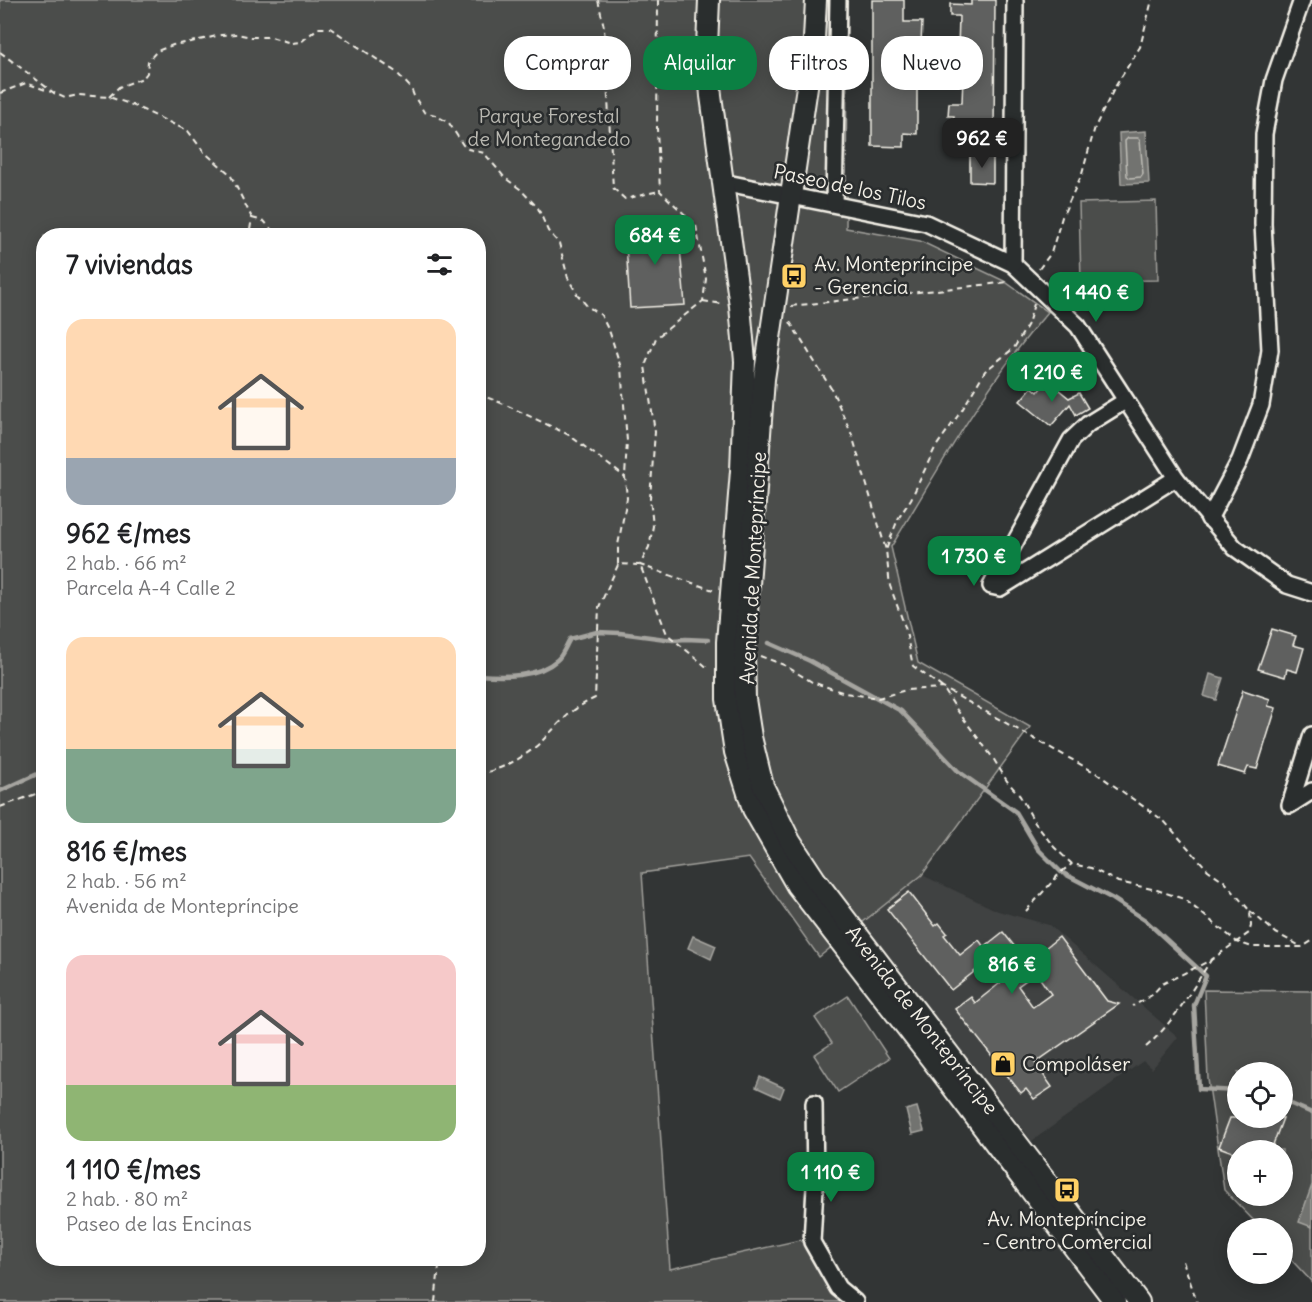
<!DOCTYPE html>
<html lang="es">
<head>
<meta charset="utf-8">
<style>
	:root { --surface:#fff; --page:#f6f6f6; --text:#202124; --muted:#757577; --accent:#0b8043 }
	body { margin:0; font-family:Delius,sans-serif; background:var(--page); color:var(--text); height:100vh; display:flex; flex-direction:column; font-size:22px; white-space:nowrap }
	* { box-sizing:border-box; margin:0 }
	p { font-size:20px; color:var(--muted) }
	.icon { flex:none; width:33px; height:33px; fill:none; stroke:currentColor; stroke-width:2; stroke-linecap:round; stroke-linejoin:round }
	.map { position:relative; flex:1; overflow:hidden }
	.drawer { position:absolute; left:36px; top:228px; width:450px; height:1038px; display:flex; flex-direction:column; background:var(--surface); border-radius:24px; box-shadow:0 3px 15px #0003 }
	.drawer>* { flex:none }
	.top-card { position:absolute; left:504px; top:36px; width:570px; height:54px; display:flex; gap:12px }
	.fabs { position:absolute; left:1227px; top:1062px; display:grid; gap:12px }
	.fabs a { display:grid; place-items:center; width:66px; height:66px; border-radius:50%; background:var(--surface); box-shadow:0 3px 15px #0003; font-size:30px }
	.price { position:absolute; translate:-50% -51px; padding:0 14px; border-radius:12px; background:var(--accent); color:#fff; font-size:20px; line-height:39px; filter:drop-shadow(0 2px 3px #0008) }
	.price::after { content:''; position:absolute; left:50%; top:36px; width:18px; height:14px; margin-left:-9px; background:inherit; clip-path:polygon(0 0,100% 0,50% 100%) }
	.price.selected { background:#222; color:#fff }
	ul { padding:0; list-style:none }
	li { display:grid; align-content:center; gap:12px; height:318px; padding:0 30px }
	li span { display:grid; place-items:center; height:186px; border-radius:18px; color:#555 }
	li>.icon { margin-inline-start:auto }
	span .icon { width:108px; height:108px; fill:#fffc; stroke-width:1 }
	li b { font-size:26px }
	h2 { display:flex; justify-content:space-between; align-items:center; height:72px; padding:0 30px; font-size:26px }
	.tag { padding:0 21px; border-radius:24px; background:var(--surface); box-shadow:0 3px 15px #0003; font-size:21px; line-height:54px }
	.tag.selected { background:var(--accent); color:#fff }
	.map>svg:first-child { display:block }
	.built { fill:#404242 }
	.green { fill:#4b4d4c; stroke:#a09f9a; stroke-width:1.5; fill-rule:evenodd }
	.water { fill:#727370; stroke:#a6a5a0; stroke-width:1.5 }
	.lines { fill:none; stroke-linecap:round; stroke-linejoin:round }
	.shore { stroke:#c0bfb8; stroke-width:1.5 }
	.stream { stroke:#a6a5a0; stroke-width:4.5 }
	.building { fill:#5f605f; stroke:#f4f1e8; stroke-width:1.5; fill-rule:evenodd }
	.minor-casing { stroke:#f4f1e8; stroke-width:20 }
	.tertiary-casing { stroke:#f4f1e8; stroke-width:24 }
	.path { stroke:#f4f1e8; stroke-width:2; stroke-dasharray:6 4.5; stroke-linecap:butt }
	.minor { stroke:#2a2d2e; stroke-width:15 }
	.tertiary { stroke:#2a2d2e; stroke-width:20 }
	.labels { text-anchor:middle; stroke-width:5; stroke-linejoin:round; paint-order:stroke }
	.park-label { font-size:20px; fill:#b9b8b1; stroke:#2a2d2e }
	.street-label { font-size:20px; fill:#f4f1e8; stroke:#2a2d2e }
	.poi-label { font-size:20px; fill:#f4f1e8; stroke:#2a2d2e; text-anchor:start }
</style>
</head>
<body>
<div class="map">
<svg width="1312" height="1302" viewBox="0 0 1312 1302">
	<rect width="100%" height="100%" fill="#323535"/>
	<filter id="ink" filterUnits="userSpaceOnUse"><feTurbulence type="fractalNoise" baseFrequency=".0167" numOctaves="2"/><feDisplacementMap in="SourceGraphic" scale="12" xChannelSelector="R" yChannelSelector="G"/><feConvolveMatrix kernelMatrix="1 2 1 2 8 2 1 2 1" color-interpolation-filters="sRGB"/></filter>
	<g filter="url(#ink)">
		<path class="built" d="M922 875 998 911 1049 925 1178 1037 1152 1069 1143 1061 1032 1141 862 923Z"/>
		<g class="green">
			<path d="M0 0H847L846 228 920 241 1004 281 1048 312C986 383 940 467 891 547L918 663 1030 727 922 875 819 957 749 858 642 873 670 1269 800 1240 857 1302H0ZM44 236H478V1258H44Z"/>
			<path d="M1156 201 1158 280 1081 281 1079 203Z"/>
			<path d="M1204 990 1312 991V1282L1283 1251 1282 1228H1261L1224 1190 1208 1079ZM1238 1072H1282V1118H1238ZM1238 1150H1282V1196H1238Z"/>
			<path d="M848 996 889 1058 838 1092 814 1055 832 1043 815 1018Z"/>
		</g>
		<g class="water">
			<path d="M1146 131 1149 183 1121 184 1119 133Z"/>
			<path d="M1210 674 1223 678 1216 700 1204 696Z"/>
			<path d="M693 936 716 946 711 959 688 948Z"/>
			<path d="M760 1077 784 1088 780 1098 756 1087Z"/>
			<path d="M917 1107 924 1131 912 1134 906 1110Z"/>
			<path d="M1312 1185V1227L1299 1222Z"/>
		</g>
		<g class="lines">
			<path class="shore" d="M1128 138H1138L1140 140 1143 174 1141 177 1130 178 1127 176 1125 141Z"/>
			<g class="stream">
				<path d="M769 643 810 661 901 711 958 771 1016 812 1038 849 1061 872 1113 899 1145 920 1206 976 1194 1005 1199 1089 1238 1091"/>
				<path d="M478 675C504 677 537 678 557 660 563 655 566 645 570 639L597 632 620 633 673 640 686 639 708 640"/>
				<path d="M0 791 44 771"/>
				<path d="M1282 1100 1312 1113"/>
			</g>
		</g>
		<g class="building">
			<path d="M872 0H904V22H922L920 66H917V134L904 133V147L872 146Z"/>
			<path d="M971 0H995L994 135 953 134 954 116H948L949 103H962L964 50H958L959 16H950V4L971 5Z"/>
			<path d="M970 155H993V183L970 182Z"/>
			<path d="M678 224 685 305 630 308 625 228Z"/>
			<path d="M1047 380 1069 398 1079 393 1088 408 1076 415 1070 404 1051 426 1020 401 1032 387 1038 392Z"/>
			<path d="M1272 629 1296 636 1293 645 1304 648 1297 672 1287 669 1285 677 1258 669Z"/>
			<path d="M1243 690 1270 699 1268 706 1276 708 1257 769 1248 767 1245 774 1218 766Z"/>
			<path d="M909 892 935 926 939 923 947 933 944 935 960 955 979 940 984 947 1003 932 1027 962 1059 937 1107 1001 1119 1004 1035 1063 1052 1087 1034 1099 1026 1089 1021 1093 955 1009 971 997 975 1003 1004 980 988 961 951 990 887 909ZM1036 973 1051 994 1033 1007 1018 986Z"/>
			<path d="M1230 1118H1283L1271 1150H1238V1154L1219 1147Z"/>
		</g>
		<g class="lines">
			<defs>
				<g id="minor">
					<path d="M722 182 926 223 1013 264 1078 326 1176 478 1235 548 1287 585 1312 593"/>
					<path d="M834 203 838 0"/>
					<path d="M1013 264 1015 0"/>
					<path d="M1125 401 1088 424 1071 440 991 586 1000 588 1176 478"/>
					<path d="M1209 519 1240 460 1261 405 1270 350 1263 224 1264 134 1274 80 1302 0"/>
					<path d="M1312 735 1290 805 1312 791"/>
					<path d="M814 1103 815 1187 812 1242 838 1288 855 1302"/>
				</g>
				<g id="tertiary">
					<path d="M709 0 707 46 711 96 740 306 745 361 741 471 727 642V699L735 752 753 809 797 886 941 1072 1115 1302"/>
					<path d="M816 0 814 39 764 379 744 653 745 699 751 737 763 786 790 841 815 879 1139 1302"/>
				</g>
			</defs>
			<use href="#minor" class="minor-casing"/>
			<use href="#tertiary" class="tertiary-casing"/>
			<g class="path">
				<path d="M598 0 604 27 613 188 625 199 659 191"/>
				<path d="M658 0 657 129 660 191 696 225 706 279 703 301 656 338 645 366 655 432 650 498 653 526 649 547 640 565 713 590"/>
				<path d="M0 52 54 93 65 98 78 95 109 97 130 104 188 131 204 152 230 174 252 218 249 236"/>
				<path d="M0 93 26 83 51 92"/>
				<path d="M109 97 119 87 143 78 147 73 148 61 157 51 173 45 191 42 221 35 237 34 251 37H271L291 43 301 42 318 28H330L396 72 411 88 414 96 424 112 435 115 449 123 463 145 468 149 484 153 505 178 520 189 538 208 548 231 559 243 568 278 577 294 587 306 601 315 610 333 621 368 627 441 625 477"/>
				<path d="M252 218 264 221 277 236"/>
				<path d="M1039 269 1051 253 1062 217 1082 174 1095 127 1115 87 1140 47 1152 0"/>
				<path d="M703 301 723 304"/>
				<path d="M1034 304 1028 324 1014 348 985 371 962 410 935 448 911 499 898 519 886 550 890 586 905 627 913 666 943 688 957 710 993 758 1007 781 1020 796 1035 823 1054 847 1072 864 1091 868 1118 882 1157 890 1184 899 1237 942 1252 947H1302L1312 941"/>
				<path d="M791 306 1009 282"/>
				<path d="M790 322 832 390 852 435 886 550"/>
				<path d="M478 394 504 404 569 435 625 477 627 498 618 545V564L640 565 667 634 709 669"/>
				<path d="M760 656 784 665 812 682 845 693 878 698 906 690 943 688 1096 773 1164 821 1208 870 1224 881 1250 911 1251 926 1249 933 1211 960 1162 984 1152 995 1133 1006"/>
				<path d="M478 774C501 770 524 758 541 742 560 723 569 710 595 698L599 607 618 565"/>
				<path d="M0 807 44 791"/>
				<path d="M1026 911 1061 872 1072 864"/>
				<path d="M1250 911 1276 933 1302 947"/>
				<path d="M1146 1047C1174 1022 1191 991 1211 960"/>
				<path d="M1183 1261 1197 1302"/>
				<path d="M435 1302 440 1258"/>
			</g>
			<use href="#minor" class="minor"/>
			<use href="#tertiary" class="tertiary"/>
		</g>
	</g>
	<defs>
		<symbol id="bus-square" viewBox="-11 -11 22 22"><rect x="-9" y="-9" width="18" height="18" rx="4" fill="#ffd166" stroke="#2a2d2e"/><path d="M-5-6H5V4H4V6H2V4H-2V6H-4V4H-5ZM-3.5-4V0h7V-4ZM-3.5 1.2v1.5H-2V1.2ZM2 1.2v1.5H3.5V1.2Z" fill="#111"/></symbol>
		<symbol id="shop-square" viewBox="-11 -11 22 22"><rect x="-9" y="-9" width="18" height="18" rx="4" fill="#ffd166" stroke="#2a2d2e"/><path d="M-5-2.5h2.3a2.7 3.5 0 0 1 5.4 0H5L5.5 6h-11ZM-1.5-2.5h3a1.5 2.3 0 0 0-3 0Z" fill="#111"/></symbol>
	</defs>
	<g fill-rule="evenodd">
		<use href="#bus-square" x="779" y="261" width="30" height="30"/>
		<use href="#shop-square" x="988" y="1049" width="30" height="30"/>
		<use href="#bus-square" x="1052" y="1175" width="30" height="30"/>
	</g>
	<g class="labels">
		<g class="park-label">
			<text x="549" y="123">Parque Forestal<tspan x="549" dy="23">de Montegandedo</tspan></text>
		</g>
		<g class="street-label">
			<text transform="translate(850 187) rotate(12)" y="7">Paseo de los Tilos</text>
			<text transform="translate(753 568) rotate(-87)" y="7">Avenida de Montepríncipe</text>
			<text transform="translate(922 1020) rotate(52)" y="7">Avenida de Montepríncipe</text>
		</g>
		<g class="poi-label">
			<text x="814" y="271">Av. Montepríncipe<tspan x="814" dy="23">- Gerencia</tspan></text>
			<text x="1022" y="1071">Compoláser</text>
			<text x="1067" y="1226" text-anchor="middle">Av. Montepríncipe<tspan x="1067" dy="23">- Centro Comercial</tspan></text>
		</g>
	</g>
</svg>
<div class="fabs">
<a><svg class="icon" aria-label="locate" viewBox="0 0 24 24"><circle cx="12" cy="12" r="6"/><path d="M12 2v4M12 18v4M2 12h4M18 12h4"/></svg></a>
<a>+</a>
<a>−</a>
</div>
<b class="price selected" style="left:982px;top:169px">962 €</b>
<b class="price" style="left:655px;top:266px">684 €</b>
<b class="price" style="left:1096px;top:323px">1 440 €</b>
<b class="price" style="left:1052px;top:403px">1 210 €</b>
<b class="price" style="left:974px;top:587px">1 730 €</b>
<b class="price" style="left:1012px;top:995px">816 €</b>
<b class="price" style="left:831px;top:1203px">1 110 €</b>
<div class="top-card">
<a class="tag">Comprar</a>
<a class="tag selected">Alquilar</a>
<a class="tag">Filtros</a>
<a class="tag">Nuevo</a>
</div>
<section class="drawer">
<h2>7 viviendas<svg class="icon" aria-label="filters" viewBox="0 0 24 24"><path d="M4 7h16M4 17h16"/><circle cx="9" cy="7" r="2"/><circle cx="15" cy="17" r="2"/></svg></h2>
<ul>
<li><span style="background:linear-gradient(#ffd9b3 75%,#9aa5b1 0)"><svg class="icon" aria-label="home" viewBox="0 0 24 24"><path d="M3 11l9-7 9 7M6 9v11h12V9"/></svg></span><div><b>962 €/mes</b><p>2 hab. · 66 m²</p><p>Parcela A-4 Calle 2</p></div></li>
<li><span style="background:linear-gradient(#ffd9b3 60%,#7fa58c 0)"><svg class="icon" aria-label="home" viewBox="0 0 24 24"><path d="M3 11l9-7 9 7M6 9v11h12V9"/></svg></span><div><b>816 €/mes</b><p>2 hab. · 56 m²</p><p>Avenida de Montepríncipe</p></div></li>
<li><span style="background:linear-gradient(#f6c9c9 70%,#8fb573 0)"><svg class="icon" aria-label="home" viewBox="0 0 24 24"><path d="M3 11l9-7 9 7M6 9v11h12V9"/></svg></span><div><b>1 110 €/mes</b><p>2 hab. · 80 m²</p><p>Paseo de las Encinas</p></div></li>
</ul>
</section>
</div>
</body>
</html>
